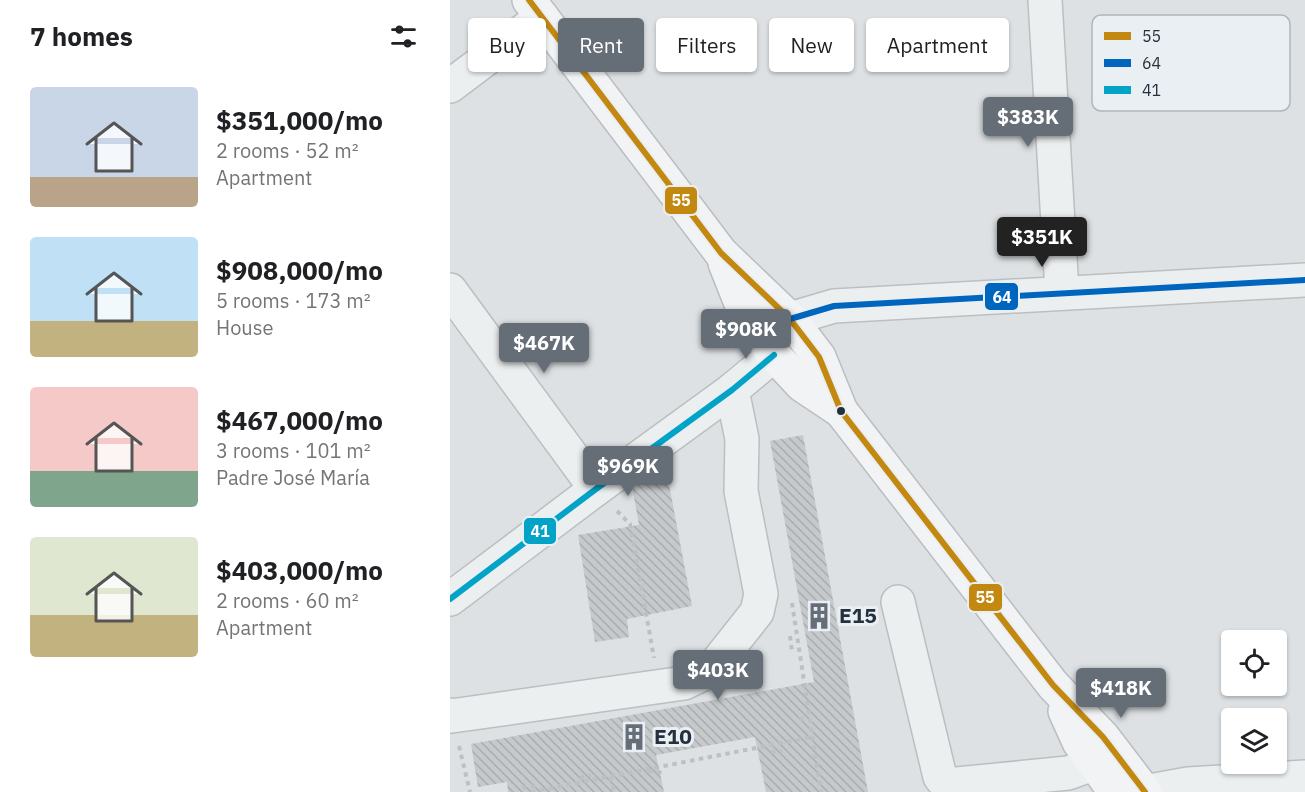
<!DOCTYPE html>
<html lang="en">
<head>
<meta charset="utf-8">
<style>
	:root { --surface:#fff; --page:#f2f2f2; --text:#202124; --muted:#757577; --accent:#656e77 }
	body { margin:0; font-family:"IBM Plex Sans",sans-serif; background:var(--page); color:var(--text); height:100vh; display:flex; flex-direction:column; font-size:22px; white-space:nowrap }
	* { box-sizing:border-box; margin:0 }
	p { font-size:20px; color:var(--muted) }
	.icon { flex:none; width:33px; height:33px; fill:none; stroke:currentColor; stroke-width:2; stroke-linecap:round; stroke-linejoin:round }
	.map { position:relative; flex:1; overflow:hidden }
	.side { display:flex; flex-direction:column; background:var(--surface); width:450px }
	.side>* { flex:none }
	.guide { position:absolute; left:18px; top:18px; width:570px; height:54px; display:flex; gap:12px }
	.tools { position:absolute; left:771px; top:630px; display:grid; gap:12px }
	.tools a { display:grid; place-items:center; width:66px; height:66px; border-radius:6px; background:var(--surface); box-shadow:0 2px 4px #0004; font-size:30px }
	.price { position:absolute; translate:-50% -51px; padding:0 14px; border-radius:6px; background:var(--accent); color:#fff; font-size:20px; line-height:39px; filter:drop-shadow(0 2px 3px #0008) }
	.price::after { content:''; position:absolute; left:50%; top:36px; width:18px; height:14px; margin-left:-9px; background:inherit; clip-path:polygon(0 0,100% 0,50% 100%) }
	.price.current { background:#222; color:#fff }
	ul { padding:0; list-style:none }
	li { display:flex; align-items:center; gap:18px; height:150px; padding:0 30px }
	li span { display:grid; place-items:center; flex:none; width:168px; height:120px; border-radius:6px; color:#555 }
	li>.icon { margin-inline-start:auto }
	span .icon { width:72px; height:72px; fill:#fffc; stroke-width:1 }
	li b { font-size:26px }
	h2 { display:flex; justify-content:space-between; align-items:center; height:72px; padding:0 30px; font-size:26px }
	.chip { padding:0 21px; border-radius:6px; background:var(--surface); box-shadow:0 2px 4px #0004; font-size:21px; line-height:54px }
	.chip.current { background:var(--accent); color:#fff }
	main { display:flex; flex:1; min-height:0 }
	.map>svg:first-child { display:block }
	.building { fill:url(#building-back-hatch) }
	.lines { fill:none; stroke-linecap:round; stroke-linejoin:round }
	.minor-casing { stroke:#bcbfc1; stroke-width:36 }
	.major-casing { stroke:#babec1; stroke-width:36 }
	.path { stroke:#bcc0c3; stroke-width:4; stroke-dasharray:4.5 4.5; stroke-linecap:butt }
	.minor { stroke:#eceff0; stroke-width:33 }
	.major { stroke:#f2f3f4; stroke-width:33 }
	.bus-1-casing { stroke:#eaeff4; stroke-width:10 }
	.bus-2-casing { stroke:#eaeff4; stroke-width:10 }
	.bus-3-casing { stroke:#eaeff4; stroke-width:10 }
	.bus-1 { stroke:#c2880f; stroke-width:6 }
	.bus-2 { stroke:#0065bd; stroke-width:6 }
	.bus-3 { stroke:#02a3c7; stroke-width:6 }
	.bus-dot { fill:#24303d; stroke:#eaeff4; stroke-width:2 }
	.labels { text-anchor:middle; stroke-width:6; stroke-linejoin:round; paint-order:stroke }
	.poi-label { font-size:21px; font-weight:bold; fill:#24303d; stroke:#eaeff4; text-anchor:start }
	.key { fill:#eaeff4; stroke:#afb6bd; stroke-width:1.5 }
	.key-label { font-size:16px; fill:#24303d }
	.line-badge { stroke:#eaeff4; stroke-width:2 }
	.badge-label { font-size:16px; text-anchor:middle; font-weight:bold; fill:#fff }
</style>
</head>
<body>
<main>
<section class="side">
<h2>7 homes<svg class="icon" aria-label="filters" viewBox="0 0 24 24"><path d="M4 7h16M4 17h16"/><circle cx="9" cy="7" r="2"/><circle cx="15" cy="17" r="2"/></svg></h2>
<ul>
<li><span style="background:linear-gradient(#c9d6e8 75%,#b9a48a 0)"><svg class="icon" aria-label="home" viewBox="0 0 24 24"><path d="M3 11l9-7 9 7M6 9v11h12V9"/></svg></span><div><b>$351,000/mo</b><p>2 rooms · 52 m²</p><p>Apartment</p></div></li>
<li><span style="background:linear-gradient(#bfe0f5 70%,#c2b280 0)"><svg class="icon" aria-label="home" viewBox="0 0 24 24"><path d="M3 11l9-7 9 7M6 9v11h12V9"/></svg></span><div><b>$908,000/mo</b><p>5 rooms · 173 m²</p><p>House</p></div></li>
<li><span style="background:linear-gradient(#f6c9c9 70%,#7fa58c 0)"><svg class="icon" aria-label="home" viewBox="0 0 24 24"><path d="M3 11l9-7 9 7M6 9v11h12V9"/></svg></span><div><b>$467,000/mo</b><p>3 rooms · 101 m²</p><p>Padre José María</p></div></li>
<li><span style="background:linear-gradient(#dfe7d0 65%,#c2b280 0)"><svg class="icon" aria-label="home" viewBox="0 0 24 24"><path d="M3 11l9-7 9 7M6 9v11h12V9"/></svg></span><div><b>$403,000/mo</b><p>2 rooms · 60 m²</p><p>Apartment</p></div></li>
</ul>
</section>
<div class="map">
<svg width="855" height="792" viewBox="0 0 855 792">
	<defs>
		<pattern id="building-back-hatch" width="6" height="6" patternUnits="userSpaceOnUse" patternTransform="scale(1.5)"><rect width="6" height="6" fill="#c6c9cb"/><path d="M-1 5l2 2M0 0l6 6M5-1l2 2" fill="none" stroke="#aaadaf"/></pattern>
	</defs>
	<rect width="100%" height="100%" fill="#dee1e3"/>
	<g class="building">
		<path d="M353 435 418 792H316L305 737 206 755 214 792H58L57 782 28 787 21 744 364 682 320 441Z"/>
		<path d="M218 479 242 606 177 619 179 637 145 642 128 535 189 525 182 486Z"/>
	</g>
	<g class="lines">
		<defs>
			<g id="minor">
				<path d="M595 0 612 292"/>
				<path d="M0 86 92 17"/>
				<path d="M0 290 146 489"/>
				<path d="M340 319 384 306 855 280"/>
				<path d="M0 599 146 489 282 390 324 355"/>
				<path d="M448 602 490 777 497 785 618 773 643 764"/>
				<path d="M0 715 2 716 234 683 261 670 307 612 311 594 291 491 292 439 282 390"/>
				<path d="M694 792 738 784 855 777"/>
			</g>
			<g id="major">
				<path d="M79 0 271 253 340 319 369 357 391 411 603 685 653 737 695 792"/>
				<path d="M275 263 296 316 324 355 352 385 391 411"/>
				<path d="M615 711 629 742 665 792"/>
			</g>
		</defs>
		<use href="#minor" class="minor-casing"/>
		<use href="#major" class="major-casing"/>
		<g class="path">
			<path d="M167 511 180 524 204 658"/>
			<path d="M342 603 371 792"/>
			<path d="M340 636 342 651"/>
			<path d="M351 717 353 725"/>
			<path d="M9 746 20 792"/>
			<path d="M321 752 332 751"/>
			<path d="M198 771 215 773"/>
			<path d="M160 777 164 792"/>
			<path d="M130 778 141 775"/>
			<path d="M72 788 86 786"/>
			<path d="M81 792 362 737"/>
		</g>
		<use href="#minor" class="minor"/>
		<use href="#major" class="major"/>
		<defs>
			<path id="bus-1" d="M79 0 271 253 340 319 369 357 391 411 603 685 653 737 695 792"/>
			<path id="bus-2" d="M340 319 384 306 855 280"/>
			<path id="bus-3" d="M0 599 146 489 282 390 324 355"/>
		</defs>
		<use href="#bus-1" class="bus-1-casing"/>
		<use href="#bus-2" class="bus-2-casing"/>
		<use href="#bus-3" class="bus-3-casing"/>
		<use href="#bus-1" class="bus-1"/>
		<use href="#bus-2" class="bus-2"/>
		<use href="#bus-3" class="bus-3"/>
	</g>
	<defs>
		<symbol id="building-bare" viewBox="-9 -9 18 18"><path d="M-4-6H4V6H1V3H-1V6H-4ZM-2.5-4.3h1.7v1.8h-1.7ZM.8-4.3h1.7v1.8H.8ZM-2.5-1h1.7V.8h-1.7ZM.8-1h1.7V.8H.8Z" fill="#656e77" stroke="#eaeff4" stroke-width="2.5" paint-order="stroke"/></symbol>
	</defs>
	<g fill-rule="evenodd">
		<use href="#building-bare" x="350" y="597" width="38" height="38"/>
		<use href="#building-bare" x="165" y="718" width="38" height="38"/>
	</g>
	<circle class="bus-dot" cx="391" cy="411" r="5"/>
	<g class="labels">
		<g class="poi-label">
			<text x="389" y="623">E15</text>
			<text x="204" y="744">E10</text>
		</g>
	</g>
	<rect x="642" y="15" width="198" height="96" rx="9" class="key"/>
	<rect x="654" y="32" width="27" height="8" fill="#c2880f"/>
	<rect x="654" y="59" width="27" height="8" fill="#0065bd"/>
	<rect x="654" y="86" width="27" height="8" fill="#02a3c7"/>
	<g class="key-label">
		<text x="692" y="42">55</text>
		<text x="692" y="69">64</text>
		<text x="692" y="96">41</text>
	</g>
	<g class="line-badge">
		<rect x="214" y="186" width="34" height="29" rx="6" fill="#c2880f"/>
		<rect x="534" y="282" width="35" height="29" rx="6" fill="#0065bd"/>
		<rect x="73" y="517" width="34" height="28" rx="6" fill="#02a3c7"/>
		<rect x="518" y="583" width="35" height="29" rx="6" fill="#c2880f"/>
	</g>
	<g class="badge-label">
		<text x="231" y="206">55</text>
		<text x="552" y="303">64</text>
		<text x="90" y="537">41</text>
		<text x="535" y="603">55</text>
	</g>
</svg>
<div class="tools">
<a><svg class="icon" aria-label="locate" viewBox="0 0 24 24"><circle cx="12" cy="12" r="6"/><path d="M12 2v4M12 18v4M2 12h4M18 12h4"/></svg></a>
<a><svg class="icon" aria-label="layers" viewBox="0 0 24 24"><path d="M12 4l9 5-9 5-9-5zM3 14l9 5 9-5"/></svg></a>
</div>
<b class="price" style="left:578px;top:148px">$383K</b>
<b class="price current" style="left:592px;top:268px">$351K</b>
<b class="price" style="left:296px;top:360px">$908K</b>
<b class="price" style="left:94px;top:374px">$467K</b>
<b class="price" style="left:178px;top:497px">$969K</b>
<b class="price" style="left:268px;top:701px">$403K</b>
<b class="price" style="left:671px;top:719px">$418K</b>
<div class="guide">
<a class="chip">Buy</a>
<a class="chip current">Rent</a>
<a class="chip">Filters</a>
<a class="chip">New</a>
<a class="chip">Apartment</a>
</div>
</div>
</main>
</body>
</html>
